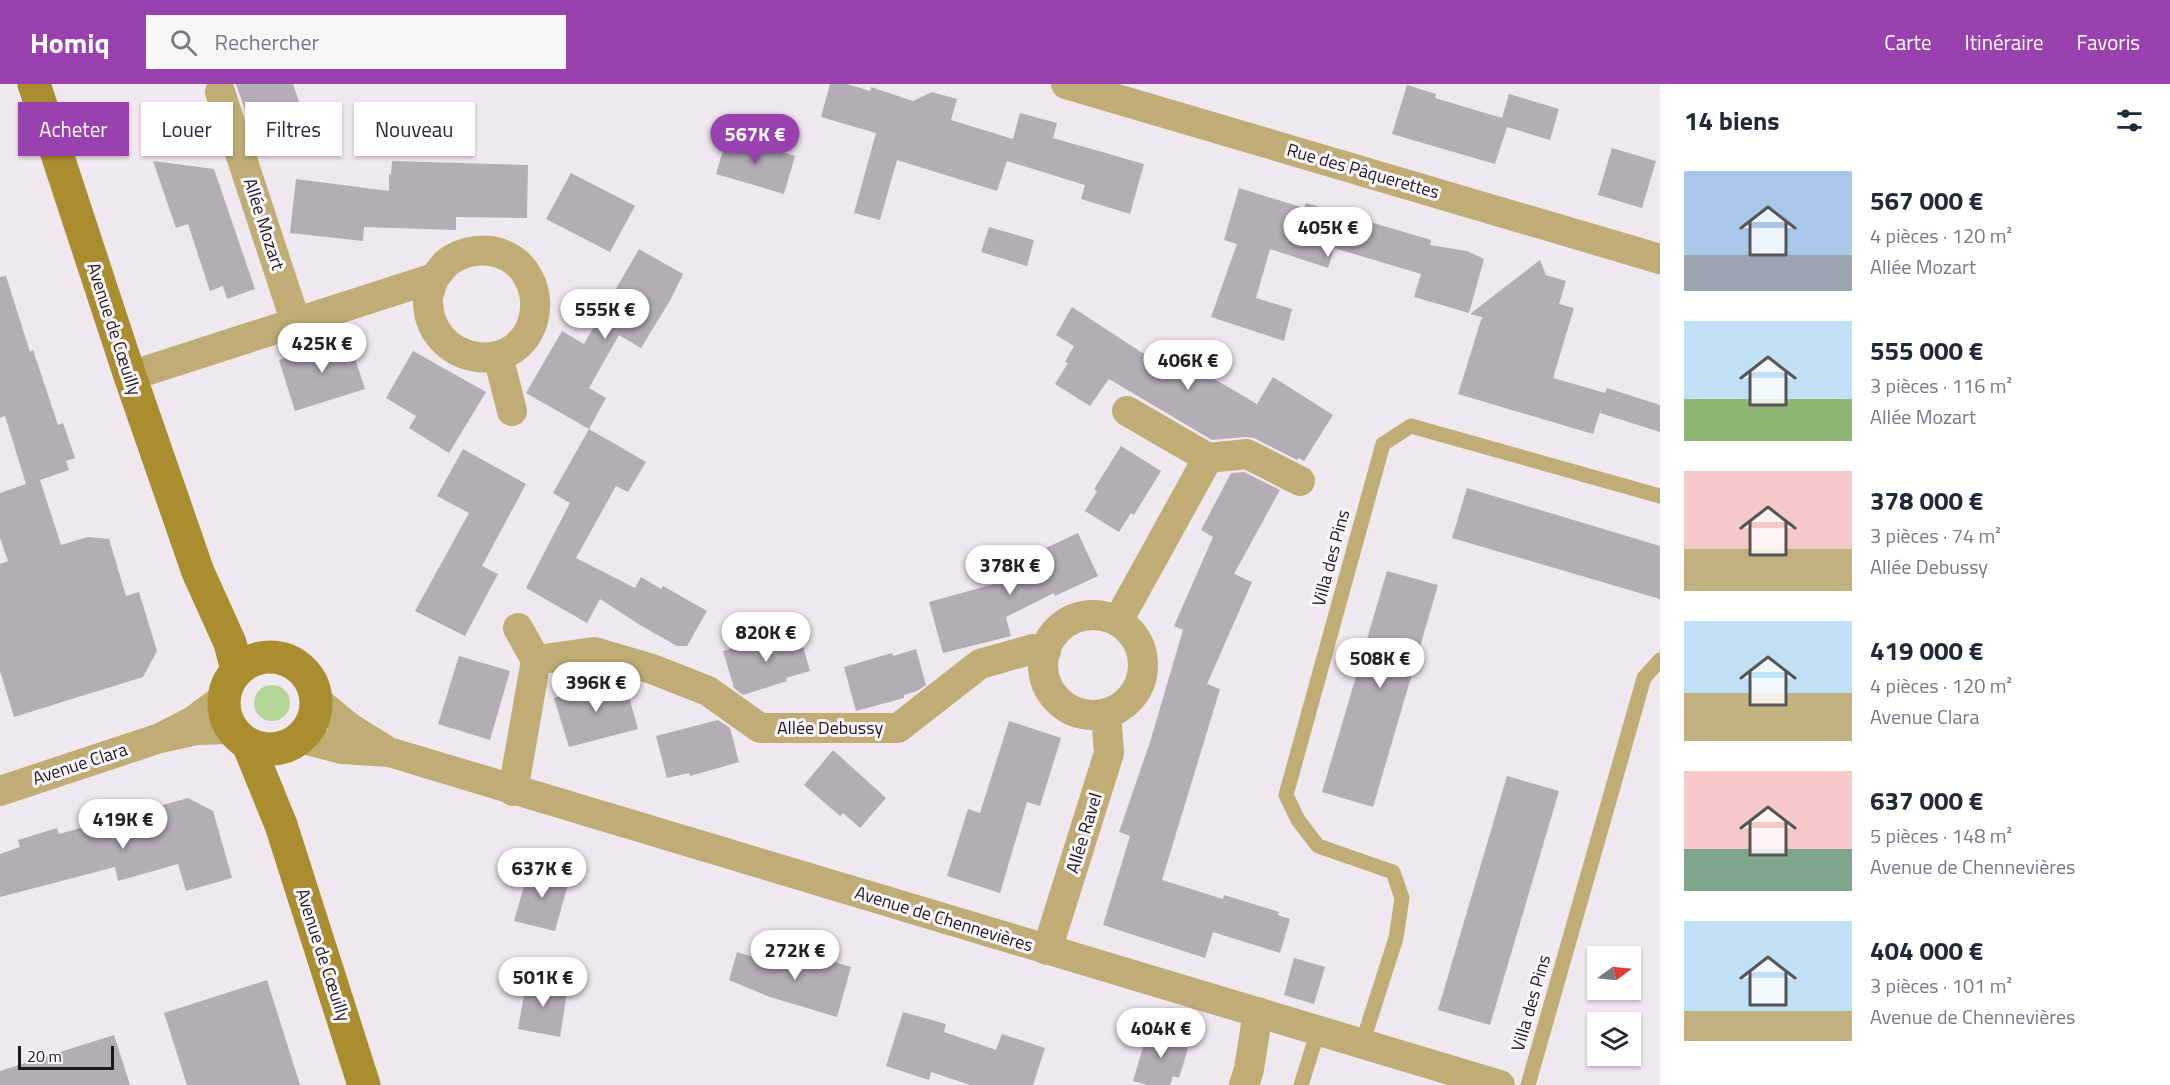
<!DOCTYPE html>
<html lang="fr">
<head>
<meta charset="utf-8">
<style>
	:root { --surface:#fff; --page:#f6f6f7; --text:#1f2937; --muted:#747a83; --accent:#9942af }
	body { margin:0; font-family:"Titillium Web",sans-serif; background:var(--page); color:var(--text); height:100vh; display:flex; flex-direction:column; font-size:22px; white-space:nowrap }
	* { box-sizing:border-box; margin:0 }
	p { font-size:20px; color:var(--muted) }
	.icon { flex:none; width:33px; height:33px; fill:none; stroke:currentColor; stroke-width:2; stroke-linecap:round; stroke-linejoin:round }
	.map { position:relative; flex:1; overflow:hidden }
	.details { display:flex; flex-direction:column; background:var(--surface); width:510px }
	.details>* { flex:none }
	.hud { position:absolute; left:18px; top:18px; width:570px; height:54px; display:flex; gap:12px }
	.needle { width:39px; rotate:75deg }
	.controls { position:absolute; left:1587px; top:862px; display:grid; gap:12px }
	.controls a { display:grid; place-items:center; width:54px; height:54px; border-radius:0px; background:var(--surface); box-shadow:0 2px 4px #0004; font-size:30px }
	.scale { position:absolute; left:18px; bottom:15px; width:96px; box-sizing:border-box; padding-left:6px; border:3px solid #1c191c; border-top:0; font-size:16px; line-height:21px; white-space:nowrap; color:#1c191c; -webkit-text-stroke:4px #fdf6fd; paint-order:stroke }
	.price { position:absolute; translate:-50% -51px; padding:0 14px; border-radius:21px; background:#fff; color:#222; font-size:20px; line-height:39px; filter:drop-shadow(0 2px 3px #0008) }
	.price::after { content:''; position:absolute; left:50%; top:36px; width:18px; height:14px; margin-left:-9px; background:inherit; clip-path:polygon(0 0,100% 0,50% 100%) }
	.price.current { background:var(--accent); color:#fff }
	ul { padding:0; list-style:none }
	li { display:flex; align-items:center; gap:18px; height:150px; padding:0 24px }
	li span { display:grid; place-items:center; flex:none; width:168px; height:120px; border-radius:0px; color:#555 }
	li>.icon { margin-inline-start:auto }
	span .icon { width:72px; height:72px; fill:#fffc; stroke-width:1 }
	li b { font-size:26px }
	h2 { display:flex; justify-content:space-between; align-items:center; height:72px; padding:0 24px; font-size:26px }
	.tag { padding:0 21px; border-radius:0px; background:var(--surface); box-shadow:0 2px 4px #0004; font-size:21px; line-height:54px }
	.tag.current { background:var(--accent); color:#fff }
	header { display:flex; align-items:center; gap:36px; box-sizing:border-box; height:84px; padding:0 30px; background:var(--accent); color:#fff }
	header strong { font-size:28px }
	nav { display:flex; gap:33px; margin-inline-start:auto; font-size:21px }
	.search { width:420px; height:54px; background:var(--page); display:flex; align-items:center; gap:15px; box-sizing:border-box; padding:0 21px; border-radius:0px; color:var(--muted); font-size:22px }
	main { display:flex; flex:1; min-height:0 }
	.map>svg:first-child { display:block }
	.green { fill:#b3d598 }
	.building { fill:#b3adb5 }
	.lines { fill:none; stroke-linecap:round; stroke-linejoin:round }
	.lane { stroke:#bfad75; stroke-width:15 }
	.street { stroke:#bfad75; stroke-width:30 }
	.secondary { stroke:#aa8d2e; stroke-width:33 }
	.labels { text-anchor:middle; stroke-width:6; stroke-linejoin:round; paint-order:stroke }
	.street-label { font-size:18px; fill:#1c191c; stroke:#fdf6fd }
</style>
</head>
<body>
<header>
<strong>Homiq</strong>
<div class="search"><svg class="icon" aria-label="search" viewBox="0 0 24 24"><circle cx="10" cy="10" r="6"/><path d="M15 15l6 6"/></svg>Rechercher</div>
<nav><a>Carte</a><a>Itinéraire</a><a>Favoris</a></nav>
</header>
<main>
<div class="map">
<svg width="1660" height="1001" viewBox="0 0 1660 1001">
	<rect width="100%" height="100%" fill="#f0e8ef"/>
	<circle class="green" cx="272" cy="619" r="18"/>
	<g class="building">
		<path d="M236 0H293L309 47 258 64Z"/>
		<path d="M830 0H847L870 7 871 3 913 17 932 8 957 15 951 36 1013 55 1020 29 1057 39 1053 54 1144 80 1130 130 1081 115 1085 101 1007 77 997 107 897 76 880 136 854 129 876 49 821 33Z"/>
		<path d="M1407 1 1436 10 1435 14 1502 34 1509 10 1559 25 1550 56 1507 43 1495 80 1392 50Z"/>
		<path d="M727 52 795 72 784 110 716 90Z"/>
		<path d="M1612 64 1656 77 1642 124 1598 111Z"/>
		<path d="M153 77 214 85 255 205 227 215 223 202 210 207 188 140 176 144Z"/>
		<path d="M392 77 528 81 527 134 456 133V146L364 143 363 157 290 149 296 95 389 107V90L391 91Z"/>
		<path d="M571 89 635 122 610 168 546 135Z"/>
		<path d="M1239 104 1304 124 1306 119 1431 156 1430 161 1467 167 1484 175 1469 229 1414 213 1421 190 1334 164 1328 184 1270 165 1256 214 1292 225 1284 257 1211 233 1237 160 1224 156Z"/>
		<path d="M989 143 1034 156 1027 182 981 168Z"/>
		<path d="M639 165 683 190 671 215 641 264 619 251 589 304 606 314 589 345 526 309 562 247 584 260Z"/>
		<path d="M1540 176 1546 191 1566 197 1559 220 1574 224 1553 294 1605 309 1607 304 1660 321V348L1600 329 1602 321 1593 350 1458 310 1482 233 1470 230Z"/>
		<path d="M6 192 30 268 33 266 58 341 63 339 75 374 66 377 69 386 40 396 61 461 88 453 109 455 126 512 139 508 157 567 143 593 14 633 0 587V480L8 477 0 454V409L26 400 5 332 0 334V193Z"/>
		<path d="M1072 223 1167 285 1185 261 1213 279 1206 290 1257 320 1273 293 1333 331 1304 377 1299 374 1297 376 1254 354 1245 353 1212 356 1109 295 1090 322 1055 300 1068 279 1065 278 1074 262 1056 251Z"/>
		<path d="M348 253 365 305 295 327 279 276Z"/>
		<path d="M413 267 486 308 449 369 409 344 416 332 386 314Z"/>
		<path d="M589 345 646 378 628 408 616 402 576 474 635 504 641 493 661 505 663 502 707 527 687 562H677L640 541 600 515 587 539 526 504 570 419 553 409Z"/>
		<path d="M1121 362 1161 387 1134 431 1131 429 1119 448 1085 427 1097 407 1094 405Z"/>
		<path d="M463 365 526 400 482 482 498 490 465 552 415 527 469 429 437 412Z"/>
		<path d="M1244 388 1280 406 1234 490 1252 498 1207 600 1220 605 1162 796 1223 815 1224 811 1279 828 1278 831 1290 835 1280 869 1213 848 1205 874 1103 841 1130 752 1119 748 1150 658 1183 546 1174 542 1213 453 1201 446 1231 389Z"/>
		<path d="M1467 404 1660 462V515L1452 454Z"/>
		<path d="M1078 449 1098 492 1055 512 1054 509 1006 533 1011 552 943 569 929 518 1016 494 1012 485 1037 473 1035 469Z"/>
		<path d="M1387 487 1438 501 1373 723 1322 708Z"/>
		<path d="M799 548 810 587 786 594 787 597 743 611 734 604 723 567 774 552 775 555Z"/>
		<path d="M916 565 926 601 917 607 904 611V614L856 627 844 583 892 569 893 572Z"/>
		<path d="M459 572 510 587 490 656 438 640Z"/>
		<path d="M624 595 638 645 569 663 554 614Z"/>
		<path d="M718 636 730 644 739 678 690 692 689 689 667 694 656 652Z"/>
		<path d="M1009 637 1061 654 1040 722 1027 718 1000 809 947 792 968 725 980 729Z"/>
		<path d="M833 666 886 714 860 744 843 729 840 732 804 701Z"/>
		<path d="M1507 692 1559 707 1490 941 1438 926Z"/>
		<path d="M188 714 213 727 232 794 186 807 178 780 118 797 115 783 0 813V770L20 763 18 756 57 744 59 750Z"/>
		<path d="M530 781 570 793 555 847 514 837Z"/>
		<path d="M737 868 796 886 801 868 851 883 837 933 770 913 729 896Z"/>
		<path d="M1294 874 1325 883 1314 920 1284 911Z"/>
		<path d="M527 894 568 902 560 953 518 945Z"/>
		<path d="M267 896 300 1001H187L164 929Z"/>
		<path d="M903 928 946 940 944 948 996 966 1002 950 1045 964 1033 1001H970L931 988 929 996 886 982Z"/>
		<path d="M1148 946 1190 958 1179 994 1173 992 1170 1001H1147L1133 997Z"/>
		<path d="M114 951 130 1001H0V987Z"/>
	</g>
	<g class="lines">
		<g class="lane">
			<path d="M1362 960 1396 854 1402 814 1393 788 1318 762 1298 736 1286 711 1383 360 1411 342 1660 412"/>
			<path d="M1301 1001 1318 947"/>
			<path d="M1528 1001 1644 594 1660 576"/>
		</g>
		<g class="street">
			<path d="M1066 0 1660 175"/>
			<path d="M220 8 296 239"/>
			<path d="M498 272 512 327"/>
			<path d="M130 292 434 194C439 189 443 181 449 177 475 159 513 164 528 193 536 207 537 221 533 237 514 297 427 278 428 216 428 209 432 201 434 194"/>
			<path d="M1127 327 1208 374 1247 370 1300 397"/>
			<circle cx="1093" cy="581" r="50"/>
			<path d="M1118 537 1208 374"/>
			<path d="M518 544 536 576"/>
			<path d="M224 614 193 637 160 654 196 646 232 645"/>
			<path d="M316 616 350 644 384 665"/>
			<path d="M299 654 342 665 389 668 1500 1001"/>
			<path d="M0 707 160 654"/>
			<path d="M513 707 536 576 594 568 652 585 708 607 760 644H898L980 580 1033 565 1046 567"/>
			<path d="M1047 866 1109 669 1106 630"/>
			<path d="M1244 1001 1249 985 1258 928"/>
		</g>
		<g class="secondary">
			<path d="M34 0 130 292 198 488 230 559 237 586"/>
			<circle cx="270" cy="619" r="46"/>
			<path d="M248 660 281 741 364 1001"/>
		</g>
	</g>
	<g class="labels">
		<g class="street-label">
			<text transform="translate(1363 87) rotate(16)" y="6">Rue des Pâquerettes</text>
			<text transform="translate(264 140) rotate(72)" y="6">Allée Mozart</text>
			<text transform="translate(114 245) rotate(72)" y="6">Avenue de Cœuilly</text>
			<text transform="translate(1331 474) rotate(-75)" y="6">Villa des Pins</text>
			<text x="830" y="650">Allée Debussy</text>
			<text transform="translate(80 680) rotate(-18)" y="6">Avenue Clara</text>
			<text transform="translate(1084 749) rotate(-73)" y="6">Allée Ravel</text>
			<text transform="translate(944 835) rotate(17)" y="6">Avenue de Chennevières</text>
			<text transform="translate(323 871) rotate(72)" y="6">Avenue de Cœuilly</text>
			<text transform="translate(1531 919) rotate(-74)" y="6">Villa des Pins</text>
		</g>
	</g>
</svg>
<div class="controls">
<a><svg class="needle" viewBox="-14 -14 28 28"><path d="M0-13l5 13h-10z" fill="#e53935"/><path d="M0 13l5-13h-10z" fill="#747a83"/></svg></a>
<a><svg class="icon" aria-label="layers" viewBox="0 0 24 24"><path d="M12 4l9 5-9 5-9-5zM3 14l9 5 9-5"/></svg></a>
</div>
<div class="scale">20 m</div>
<b class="price current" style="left:755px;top:81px">567K €</b>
<b class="price" style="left:1328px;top:174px">405K €</b>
<b class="price" style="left:605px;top:256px">555K €</b>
<b class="price" style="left:322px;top:290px">425K €</b>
<b class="price" style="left:1188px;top:307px">406K €</b>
<b class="price" style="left:1010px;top:512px">378K €</b>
<b class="price" style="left:766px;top:579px">820K €</b>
<b class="price" style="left:1380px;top:605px">508K €</b>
<b class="price" style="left:596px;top:629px">396K €</b>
<b class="price" style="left:123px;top:766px">419K €</b>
<b class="price" style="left:542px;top:815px">637K €</b>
<b class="price" style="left:795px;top:897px">272K €</b>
<b class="price" style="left:543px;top:924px">501K €</b>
<b class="price" style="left:1161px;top:975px">404K €</b>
<div class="hud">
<a class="tag current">Acheter</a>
<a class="tag">Louer</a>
<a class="tag">Filtres</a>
<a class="tag">Nouveau</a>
</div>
</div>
<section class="details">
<h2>14 biens<svg class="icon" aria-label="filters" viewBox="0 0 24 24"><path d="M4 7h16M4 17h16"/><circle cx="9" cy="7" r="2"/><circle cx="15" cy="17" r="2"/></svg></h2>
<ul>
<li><span style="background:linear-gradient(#a9c7e8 70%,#9aa5b1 0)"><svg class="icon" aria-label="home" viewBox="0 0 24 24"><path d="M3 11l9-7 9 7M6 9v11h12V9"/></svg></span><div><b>567 000 €</b><p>4 pièces · 120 m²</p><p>Allée Mozart</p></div></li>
<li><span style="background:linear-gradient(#bfe0f5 65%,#8fb573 0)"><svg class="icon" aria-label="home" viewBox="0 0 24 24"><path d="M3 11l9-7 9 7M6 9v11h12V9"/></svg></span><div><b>555 000 €</b><p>3 pièces · 116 m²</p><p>Allée Mozart</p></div></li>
<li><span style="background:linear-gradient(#f6c9c9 65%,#c2b280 0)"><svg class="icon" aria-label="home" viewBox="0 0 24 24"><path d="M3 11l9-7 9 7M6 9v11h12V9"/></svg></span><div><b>378 000 €</b><p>3 pièces · 74 m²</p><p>Allée Debussy</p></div></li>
<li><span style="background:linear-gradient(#bfe0f5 60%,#c2b280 0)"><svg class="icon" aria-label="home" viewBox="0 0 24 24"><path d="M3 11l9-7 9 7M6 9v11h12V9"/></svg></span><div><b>419 000 €</b><p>4 pièces · 120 m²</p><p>Avenue Clara</p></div></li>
<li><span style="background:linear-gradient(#f6c9c9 65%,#7fa58c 0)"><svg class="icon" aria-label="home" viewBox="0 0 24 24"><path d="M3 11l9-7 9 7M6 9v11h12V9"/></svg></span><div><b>637 000 €</b><p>5 pièces · 148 m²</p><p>Avenue de Chennevières</p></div></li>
<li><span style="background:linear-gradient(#bfe0f5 75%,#c2b280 0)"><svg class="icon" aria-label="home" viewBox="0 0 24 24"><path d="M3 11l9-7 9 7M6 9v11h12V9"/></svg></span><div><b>404 000 €</b><p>3 pièces · 101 m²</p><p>Avenue de Chennevières</p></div></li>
</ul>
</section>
</main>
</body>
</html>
